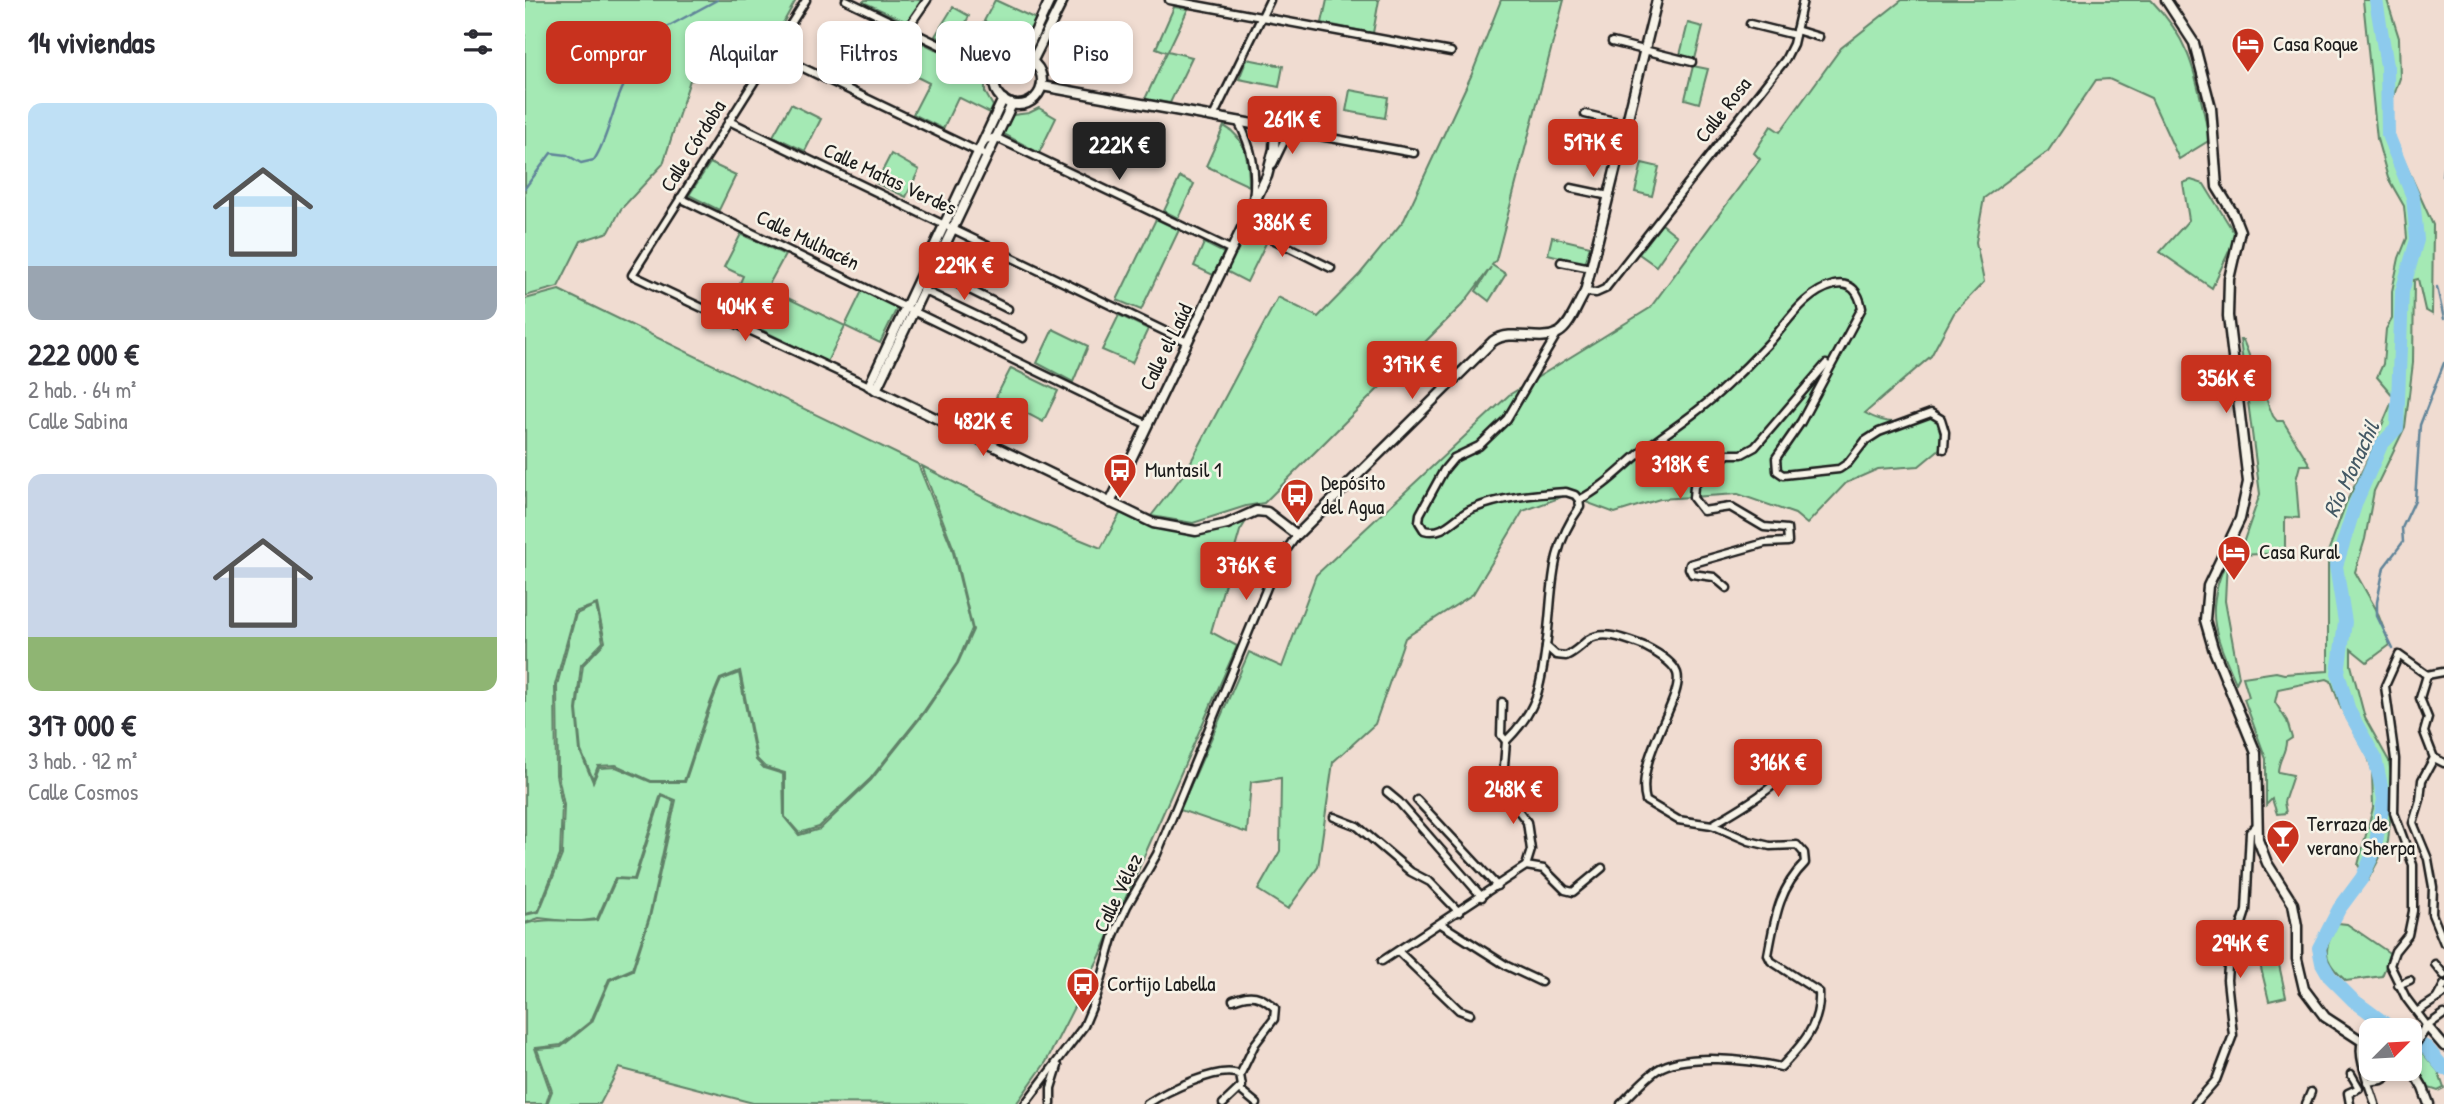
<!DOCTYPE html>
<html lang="es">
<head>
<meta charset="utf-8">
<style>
	:root { --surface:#fff; --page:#f7f7f7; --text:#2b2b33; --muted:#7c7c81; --accent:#c8321e }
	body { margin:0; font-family:"Patrick Hand",sans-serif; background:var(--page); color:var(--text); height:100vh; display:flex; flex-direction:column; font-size:26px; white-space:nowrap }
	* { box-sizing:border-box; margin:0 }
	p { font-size:23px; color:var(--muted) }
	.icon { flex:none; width:38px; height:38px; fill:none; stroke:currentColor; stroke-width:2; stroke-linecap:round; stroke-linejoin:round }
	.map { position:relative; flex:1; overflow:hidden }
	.drawer { display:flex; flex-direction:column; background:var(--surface); width:525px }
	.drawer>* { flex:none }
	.banner { position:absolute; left:21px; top:21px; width:665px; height:63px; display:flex; gap:14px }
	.needle { width:46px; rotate:66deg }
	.fabs { position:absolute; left:1834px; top:1018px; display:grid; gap:14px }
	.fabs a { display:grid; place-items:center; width:63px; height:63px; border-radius:14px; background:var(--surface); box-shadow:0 4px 10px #0003; font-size:35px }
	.price { position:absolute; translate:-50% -60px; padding:0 16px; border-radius:7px; background:var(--accent); color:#fff; font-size:23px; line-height:46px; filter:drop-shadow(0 2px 4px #0008) }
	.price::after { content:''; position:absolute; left:50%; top:42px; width:21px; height:16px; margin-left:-10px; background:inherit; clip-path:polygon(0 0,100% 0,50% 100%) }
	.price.on { background:#222; color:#fff }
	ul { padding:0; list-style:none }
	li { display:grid; align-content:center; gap:14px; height:371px; padding:0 28px }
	li span { display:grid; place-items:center; height:217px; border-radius:14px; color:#555 }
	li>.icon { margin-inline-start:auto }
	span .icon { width:126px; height:126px; fill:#fffc; stroke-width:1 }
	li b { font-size:30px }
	h2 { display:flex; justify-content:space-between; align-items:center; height:84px; padding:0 28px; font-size:30px }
	.pill { padding:0 24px; border-radius:14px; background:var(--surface); box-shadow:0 4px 10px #0003; font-size:24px; line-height:63px }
	.pill.on { background:var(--accent); color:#fff }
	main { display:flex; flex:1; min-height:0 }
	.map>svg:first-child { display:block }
	.green { fill:#a4e9b4; stroke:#608268; stroke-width:2 }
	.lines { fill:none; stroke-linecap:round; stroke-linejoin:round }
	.stream { stroke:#608499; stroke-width:2.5 }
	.river { stroke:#8dcaed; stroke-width:14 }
	.street-casing { stroke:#1c1c1c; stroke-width:11 }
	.secondary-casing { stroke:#1c1c1c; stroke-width:13 }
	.street { stroke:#f7f3e8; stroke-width:6 }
	.secondary { stroke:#f7f3e8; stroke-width:8 }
	.labels { text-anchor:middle; stroke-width:5; stroke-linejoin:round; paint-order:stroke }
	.poi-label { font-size:21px; fill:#1c1c1c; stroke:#f7f3e8; text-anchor:start }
	.street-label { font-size:21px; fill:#1c1c1c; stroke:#f7f3e8 }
	.water-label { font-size:23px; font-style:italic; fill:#445965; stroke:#f7f3e8 }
</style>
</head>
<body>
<main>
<section class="drawer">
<h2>14 viviendas<svg class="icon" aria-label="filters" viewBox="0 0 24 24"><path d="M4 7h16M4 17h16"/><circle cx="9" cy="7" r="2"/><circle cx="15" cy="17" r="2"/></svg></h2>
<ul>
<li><span style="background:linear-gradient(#bfe0f5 75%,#9aa5b1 0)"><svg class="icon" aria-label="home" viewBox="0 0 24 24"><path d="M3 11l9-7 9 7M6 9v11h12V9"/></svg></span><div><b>222 000 €</b><p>2 hab. · 64 m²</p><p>Calle Sabina</p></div></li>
<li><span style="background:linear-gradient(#c9d6e8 75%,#8fb573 0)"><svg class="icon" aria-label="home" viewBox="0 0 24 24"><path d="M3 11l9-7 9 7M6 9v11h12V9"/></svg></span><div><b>317 000 €</b><p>3 hab. · 92 m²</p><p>Calle Cosmos</p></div></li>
</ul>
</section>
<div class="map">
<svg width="1919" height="1104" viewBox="0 0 1919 1104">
	<rect width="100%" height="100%" fill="#f0dcd1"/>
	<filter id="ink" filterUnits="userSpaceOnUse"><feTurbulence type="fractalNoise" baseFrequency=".0143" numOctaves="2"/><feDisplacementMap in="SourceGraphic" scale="14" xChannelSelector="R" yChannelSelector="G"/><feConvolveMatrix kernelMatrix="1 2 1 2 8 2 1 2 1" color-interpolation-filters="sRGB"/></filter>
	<g filter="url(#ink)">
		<g class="green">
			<path d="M0 0H271L240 55 231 51 213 68C196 69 182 80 165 80L138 164 96 209 84 232 56 241 33 287 0 296Z"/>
			<path d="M340 0H397L382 22 338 2Z"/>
			<path d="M470 0 511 19 499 42 459 21Z"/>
			<path d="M802 0H854L848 33 797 23Z"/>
			<path d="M976 0H1039L971 260 967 265 981 274 964 301 951 291 966 267 938 304 739 503 721 506 668 523 626 516 661 471 753 297 793 317 835 274 879 220 946 76Z"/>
			<path d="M1377 0H1626C1670 45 1671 81 1685 140L1654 159 1626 98 1584 79 1571 80 1523 151 1459 198 1451 242 1459 282 1429 313 1406 356 1340 413C1367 428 1377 422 1405 411L1423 425 1417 447 1394 466 1353 469 1321 483 1282 524 1270 514 1213 494 1135 499 1090 513 1042 495 998 511 948 594 880 638 850 724 808 762 793 867 763 909 733 890 755 851 756 778 726 782 722 833 655 810 724 652 757 667 791 575 984 395 1125 308 1235 159 1229 153 1246 126 1255 132 1316 48Z"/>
			<path d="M1838 0H1862L1874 38 1875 78 1868 98V136L1908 225 1907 314 1900 310 1893 279 1889 280 1888 363 1880 427 1849 491 1840 539 1830 572 1851 609 1865 645 1842 662 1826 649V665L1840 718 1864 761 1868 787 1863 842 1843 880 1833 865 1848 808 1847 770 1843 757 1816 708 1806 681 1802 679 1753 689 1750 702 1762 721 1767 738 1761 742C1761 753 1753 760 1753 772L1768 775 1759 802 1761 813 1752 814 1747 799 1741 805V759L1719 699 1724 697 1718 677 1751 672 1759 674 1803 671V552L1821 503 1839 467 1869 397 1852 377 1858 364 1861 329 1867 319V291L1874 258 1882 238 1879 206 1863 178 1852 139Z"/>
			<path d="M428 7 444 16 430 46 410 36Z"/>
			<path d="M649 7 663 9 643 51 667 57 645 103 620 99 642 52 631 48Z"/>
			<path d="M1163 23 1178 27 1170 59 1155 55Z"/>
			<path d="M398 43 460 74V92L468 106 465 113 433 97 418 129 388 114 404 83 382 72Z"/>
			<path d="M722 59 758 66 754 87 714 79Z"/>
			<path d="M1168 66 1183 69 1174 103 1160 99Z"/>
			<path d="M825 90 863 97 860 118 821 111Z"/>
			<path d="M266 104 296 119 280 151 248 136Z"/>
			<path d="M514 108 531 118 514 153 477 133 488 115 504 113Z"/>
			<path d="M699 126C722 138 724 163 724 186L681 166Z"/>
			<path d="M366 154 394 170 381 197 351 183Z"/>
			<path d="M185 163 211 175 194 210 164 195Z"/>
			<path d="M1117 163 1134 167 1127 196 1110 192Z"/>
			<path d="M655 177 669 184 653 218 639 211Z"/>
			<path d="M1666 180 1679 184 1711 236 1687 288 1635 252 1664 220 1658 183Z"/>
			<path d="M631 219 654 230 616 310 592 300Z"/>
			<path d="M1137 224 1152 236 1131 266 1114 254Z"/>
			<path d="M720 230 742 241 722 282 701 271Z"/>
			<path d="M216 234 260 255 242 288 320 326 338 289 373 306 355 343 320 326 302 362 202 313 218 276 199 267Z"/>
			<path d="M1027 237 1065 246 1061 261 1058 263 1023 254Z"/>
			<path d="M679 243 699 253 688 275 669 266Z"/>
			<path d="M447 244 461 251 444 287 429 279Z"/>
			<path d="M34 290 393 464 427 548 447 629 432 663 399 711 345 779 294 827 274 833 260 817V773L240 767 232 759 215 671 195 679C180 712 171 747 159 781H126L91 765 73 766 68 779 56 751 52 710 58 665 80 642 72 604 50 612 30 685 31 775 37 805 35 855 13 911 0 914V299Z"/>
			<path d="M594 315 623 329 607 363 577 350Z"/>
			<path d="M528 329 563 346 548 382 512 363Z"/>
			<path d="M1715 340H1718L1748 416 1752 421H1758L1785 465H1775L1771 480 1774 518 1760 517V553L1714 555 1735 494Z"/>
			<path d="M486 368 533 391 518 422 471 397Z"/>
			<path d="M397 466 485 511 576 548 596 512C623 526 661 540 693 531 703 528 713 523 723 518L715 531 686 632 712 646 575 956 521 1062 491 1104 228 1103 94 1068 75 1104H22L27 1091 12 1049 36 1047 67 1022 85 980 108 970 125 917 151 800 136 794 109 879 90 878 72 919 49 922 14 918 0 923V915L14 912 37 855 39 805 33 775 32 685 51 614 71 605 78 642 56 665 51 710 55 751 68 782 74 768 91 767 126 782H160C172 748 181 713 196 680L214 673 231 760 239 768 258 774 259 817 274 835 295 829 346 780 400 712 433 663 448 630 428 547Z"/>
			<path d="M1702 560 1700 601 1714 677 1711 683C1690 634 1678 612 1702 560Z"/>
			<path d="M137 796 149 801 124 917 107 969 84 979 66 1021 36 1045 10 1048 25 1091 21 1104H0V924C23 916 48 924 73 920L91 879 110 880Z"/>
			<path d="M1813 923 1822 924 1866 954 1857 976 1821 981C1796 959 1798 950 1813 923Z"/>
			<path d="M1753 960 1761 997 1744 1001 1735 964Z"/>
			<path d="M1895 1050 1913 1071 1919 1088 1913 1091 1904 1088C1897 1075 1885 1063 1895 1050Z"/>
		</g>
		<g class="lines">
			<g class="stream">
				<path d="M1917 176 1919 162"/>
				<path d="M0 188 26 153 42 155 56 163 69 160C84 137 87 107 100 83 105 75 122 71 123 60 124 53 117 47 118 40L192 0"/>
				<path d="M1912 287 1919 319"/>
				<path d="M1868 649 1852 616V602L1859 567 1878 542 1877 528 1890 500 1895 425 1919 363"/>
			</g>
			<g class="river">
				<path d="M1851 0 1862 66 1863 135 1888 197 1892 240 1877 292 1872 428 1856 445 1831 502 1811 566 1820 622 1813 673 1824 711 1850 758 1859 799 1849 852 1837 878 1814 909 1794 948 1797 963 1805 977 1828 1000 1870 1031"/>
				<path d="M1885 1039 1902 1048 1919 1069"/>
			</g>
			<defs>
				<g id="street">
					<path d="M281 0 107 275 344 386"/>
					<path d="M321 0 471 72"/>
					<path d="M644 0 926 52"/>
					<path d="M1225 24 1270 35"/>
					<path d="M382 29 402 0"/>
					<path d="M1271 30 1294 37"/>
					<path d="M1087 42 1167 62"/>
					<path d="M247 53 462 156"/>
					<path d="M1060 114 1102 124"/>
					<path d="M688 117 745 0"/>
					<path d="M204 121 662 342"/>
					<path d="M713 121C727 147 732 171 728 200"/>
					<path d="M750 128 889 153"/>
					<path d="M458 141 470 137 707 250"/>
					<path d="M748 164 764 131"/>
					<path d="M1046 188 1084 196"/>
					<path d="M155 198 623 425"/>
					<path d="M719 225 806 268"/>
					<path d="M1036 262 1066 268"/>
					<path d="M407 271 483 309"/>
					<path d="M398 290 498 338"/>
					<path d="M1060 292 1071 293 1080 289 1260 60 1268 44 1278 0"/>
					<path d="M1032 334 982 419 954 446 929 458 919 470 895 514 894 522 899 530C920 536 930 516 947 509 976 497 1010 494 1041 492L1050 495 1054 500"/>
					<path d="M1054 500 1055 507C1022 552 1029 593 1021 646L1031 655 1041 656C1050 652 1055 646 1063 640 1079 629 1103 640 1119 646 1129 651 1148 662 1152 673 1160 697 1109 759 1121 801L1153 820 1187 825 1224 841 1245 846 1272 845 1279 853 1280 863C1253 890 1250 919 1243 955L1246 961 1294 992C1296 1025 1277 1045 1256 1067 1224 1060 1160 1052 1132 1070 1119 1079 1107 1093 1096 1104"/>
					<path d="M1054 500C1082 486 1101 463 1125 445 1152 426 1177 409 1201 386 1215 373 1229 359 1242 345 1262 324 1278 293 1309 285 1327 281 1334 293 1337 308L1276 422 1251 458 1252 471 1258 475 1314 469 1323 463 1340 441 1354 432 1406 413 1416 419 1420 432 1419 449"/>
					<path d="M1202 588 1189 577 1167 574 1164 568 1165 564 1240 543 1263 542 1262 529 1239 527 1205 507 1178 511 1168 498 1169 486 1191 463 1203 454H1217L1230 447 1301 364"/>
					<path d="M1918 672 1902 675 1874 655 1860 686 1870 759 1869 813 1888 865V911L1883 935 1870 951 1865 965 1881 998 1902 1026 1919 1014"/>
					<path d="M1902 675 1895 698 1903 718 1899 732 1909 758 1897 780 1895 800 1888 823 1903 859 1908 887 1907 914 1919 943"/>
					<path d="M977 702 976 735 981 741"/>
					<path d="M1909 758 1919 763"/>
					<path d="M862 792 874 802 957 897"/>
					<path d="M892 800 972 886"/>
					<path d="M809 817 832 826 886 872 905 882 934 912"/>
					<path d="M1187 825C1215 808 1245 792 1267 767L1255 757"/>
					<path d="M1001 866 1019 869 1040 890 1048 892 1077 868"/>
					<path d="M916 924 982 966 1016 982"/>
					<path d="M873 951 934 1010 945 1014"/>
					<path d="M857 961 1001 866 1006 850 1002 822 984 798 978 778 981 741C1012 711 1016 687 1021 646"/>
					<path d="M1910 964 1919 975"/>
					<path d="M1873 985 1885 980"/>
					<path d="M1912 998 1919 985"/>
					<path d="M708 1000C726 992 735 995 750 1008L749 1019 730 1044 715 1075"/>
					<path d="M1893 1011 1919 994"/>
					<path d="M1837 1042C1831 1055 1846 1090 1850 1104"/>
					<path d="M1842 1082 1857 1080 1867 1074"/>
					<path d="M714 1089 732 1104"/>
					<path d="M500 1104 559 1026 572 995 589 935 602 906 632 854 752 563 772 535"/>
					<path d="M526 1104V1088L533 1066"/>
					<path d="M622 1104C640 1092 696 1064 715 1075L717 1086 698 1104"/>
					<path d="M1670 1104 1691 1080 1708 1035 1702 980 1704 953 1714 933 1721 911 1725 832 1731 826"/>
					<path d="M1781 1104 1786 1092"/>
					<path d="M1825 1104 1823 1093 1834 1088 1826 1074"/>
				</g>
				<g id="secondary">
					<path d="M1641 0 1669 43 1686 108 1692 187 1708 213 1715 231 1704 279 1703 316 1723 482 1715 519 1683 586 1680 620 1688 648 1731 753 1733 840 1742 863 1768 904 1772 926V959L1779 989 1800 1017 1846 1047"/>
					<circle cx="493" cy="81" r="24"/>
					<path d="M498 58 525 0"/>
					<path d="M507 62 538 0"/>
					<path d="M517 86 750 128 749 149 742 176 585 503"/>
					<path d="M478 99 344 386 628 523 671 531 702 524 731 511 742 512 772 535 968 341C987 328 1014 343 1033 333 1045 327 1053 303 1060 292L1132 0"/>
					<path d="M351 390 487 104"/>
					<path d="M1885 1050 1902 1026 1919 1046"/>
					<path d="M1885 1066 1898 1088 1904 1104"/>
				</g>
			</defs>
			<use href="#street" class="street-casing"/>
			<use href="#secondary" class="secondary-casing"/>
			<use href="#street" class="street"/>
			<use href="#secondary" class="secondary"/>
		</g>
	</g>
	<defs>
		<symbol id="hotel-pin" viewBox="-11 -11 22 30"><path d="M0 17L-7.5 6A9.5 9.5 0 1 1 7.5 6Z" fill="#c8321e" stroke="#f7f3e8"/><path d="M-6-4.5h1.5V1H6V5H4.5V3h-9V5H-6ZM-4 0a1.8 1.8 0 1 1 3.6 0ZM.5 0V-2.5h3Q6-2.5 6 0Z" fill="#fff"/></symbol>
		<symbol id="bus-pin" viewBox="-11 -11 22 30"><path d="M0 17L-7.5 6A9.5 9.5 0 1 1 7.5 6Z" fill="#c8321e" stroke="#f7f3e8"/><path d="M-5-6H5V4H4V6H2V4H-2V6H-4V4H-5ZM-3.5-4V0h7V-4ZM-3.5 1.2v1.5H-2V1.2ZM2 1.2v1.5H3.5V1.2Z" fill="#fff"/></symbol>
		<symbol id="bar-pin" viewBox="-11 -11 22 30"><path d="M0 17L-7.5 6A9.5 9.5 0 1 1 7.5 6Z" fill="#c8321e" stroke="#f7f3e8"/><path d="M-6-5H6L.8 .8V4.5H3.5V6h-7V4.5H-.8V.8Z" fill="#fff"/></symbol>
	</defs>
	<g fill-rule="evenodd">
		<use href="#hotel-pin" x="1704" y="25" width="38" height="52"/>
		<use href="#bus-pin" x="576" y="451" width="38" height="52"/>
		<use href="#bus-pin" x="753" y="476" width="38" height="52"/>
		<use href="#hotel-pin" x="1690" y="533" width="38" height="52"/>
		<use href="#bar-pin" x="1739" y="817" width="38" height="52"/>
		<use href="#bus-pin" x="539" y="965" width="38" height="52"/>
	</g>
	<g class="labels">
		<g class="poi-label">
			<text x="1748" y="51">Casa Roque</text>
			<text x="620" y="477">Muntasil 1</text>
			<text x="796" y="490">Depósito<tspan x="796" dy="24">del Agua</tspan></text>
			<text x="1734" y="559">Casa Rural</text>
			<text x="1782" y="831">Terraza de<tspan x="1782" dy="24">verano Sherpa</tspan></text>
			<text x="582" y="991">Cortijo Labella</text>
		</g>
		<g class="street-label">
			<text transform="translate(1198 110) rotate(-52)" y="7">Calle Rosa</text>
			<text transform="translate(168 146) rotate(-58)" y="7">Calle Córdoba</text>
			<text transform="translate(365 179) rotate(25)" y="7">Calle Matas Verdes</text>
			<text transform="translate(283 240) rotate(26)" y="7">Calle Mulhacén</text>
			<text transform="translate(641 347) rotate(-64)" y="7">Calle el Laúd</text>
			<text transform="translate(593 893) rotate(-64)" y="7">Calle Vélez</text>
		</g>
		<g class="water-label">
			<text transform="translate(1826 469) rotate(-65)" y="8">Río Monachil</text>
		</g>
	</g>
</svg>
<div class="fabs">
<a><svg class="needle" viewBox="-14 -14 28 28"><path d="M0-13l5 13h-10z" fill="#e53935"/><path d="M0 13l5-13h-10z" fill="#7c7c81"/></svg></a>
</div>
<b class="price" style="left:767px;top:156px">261K €</b>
<b class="price" style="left:1068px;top:179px">517K €</b>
<b class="price on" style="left:594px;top:182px">222K €</b>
<b class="price" style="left:757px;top:259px">386K €</b>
<b class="price" style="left:439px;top:302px">229K €</b>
<b class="price" style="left:220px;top:343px">404K €</b>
<b class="price" style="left:887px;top:401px">317K €</b>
<b class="price" style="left:1701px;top:415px">356K €</b>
<b class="price" style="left:458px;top:458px">482K €</b>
<b class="price" style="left:1155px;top:501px">318K €</b>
<b class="price" style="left:721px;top:602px">376K €</b>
<b class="price" style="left:1253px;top:799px">316K €</b>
<b class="price" style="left:988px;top:826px">248K €</b>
<b class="price" style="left:1715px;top:980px">294K €</b>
<div class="banner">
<a class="pill on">Comprar</a>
<a class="pill">Alquilar</a>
<a class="pill">Filtros</a>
<a class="pill">Nuevo</a>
<a class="pill">Piso</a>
</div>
</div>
</main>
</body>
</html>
